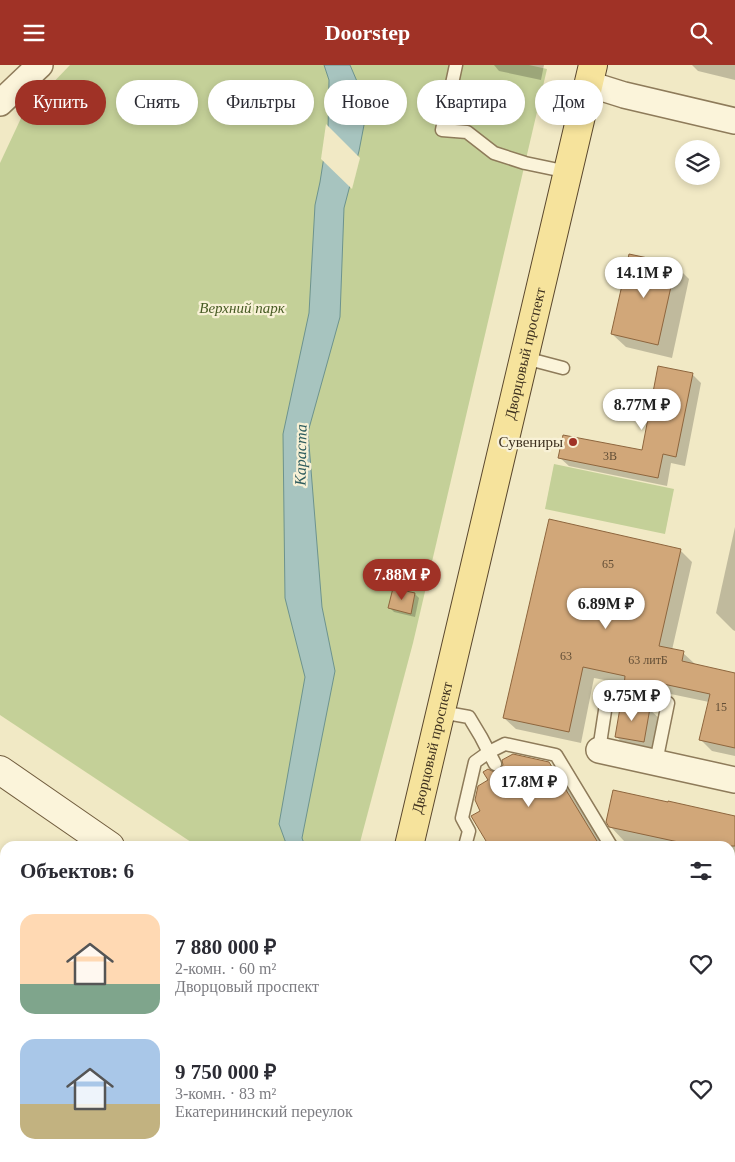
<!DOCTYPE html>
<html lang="ru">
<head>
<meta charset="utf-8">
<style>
	:root { --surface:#fff; --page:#f7f7f7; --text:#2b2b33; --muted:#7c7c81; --accent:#a03226 }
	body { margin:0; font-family:Georgia,serif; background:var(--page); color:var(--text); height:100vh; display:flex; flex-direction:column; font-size:19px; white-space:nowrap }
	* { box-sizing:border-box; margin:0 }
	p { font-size:16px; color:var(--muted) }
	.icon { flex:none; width:28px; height:28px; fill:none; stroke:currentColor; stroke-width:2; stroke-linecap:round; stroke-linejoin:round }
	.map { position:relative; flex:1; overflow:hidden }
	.details { position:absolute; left:0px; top:776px; width:735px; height:321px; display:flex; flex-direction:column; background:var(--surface); border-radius:15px 15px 0 0; box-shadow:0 2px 8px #0003 }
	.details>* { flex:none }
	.banner { position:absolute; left:15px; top:15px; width:705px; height:45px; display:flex; gap:10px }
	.buttons { position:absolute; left:675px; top:75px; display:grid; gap:10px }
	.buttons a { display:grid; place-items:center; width:45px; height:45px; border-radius:50%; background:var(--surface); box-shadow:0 2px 8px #0003; font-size:25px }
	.price { position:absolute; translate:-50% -42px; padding:0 11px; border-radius:18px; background:#fff; color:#222; font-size:16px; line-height:32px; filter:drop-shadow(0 1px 2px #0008) }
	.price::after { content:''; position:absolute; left:50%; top:30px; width:15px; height:11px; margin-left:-8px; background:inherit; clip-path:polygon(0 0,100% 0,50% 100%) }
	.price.selected { background:var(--accent); color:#fff }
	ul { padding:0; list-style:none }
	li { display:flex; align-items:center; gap:15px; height:125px; padding:0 20px }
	li span { display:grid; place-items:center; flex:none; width:140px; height:100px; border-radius:15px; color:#555 }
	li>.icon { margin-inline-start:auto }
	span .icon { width:60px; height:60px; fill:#fffc; stroke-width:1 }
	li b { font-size:21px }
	h2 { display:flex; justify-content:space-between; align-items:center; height:60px; padding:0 20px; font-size:21px }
	.chip { padding:0 18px; border-radius:22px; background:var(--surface); box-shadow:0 2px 8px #0003; font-size:18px; line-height:45px }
	.chip.selected { background:var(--accent); color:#fff }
	header { display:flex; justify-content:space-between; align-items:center; height:65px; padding:0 20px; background:var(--accent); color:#fff; font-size:22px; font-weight:600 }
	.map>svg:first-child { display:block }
	.green { fill:#c4d098 }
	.water { fill:#a7c4bf; stroke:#6d938e }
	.pier { fill:#f1e9c5 }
	.shadow { fill:#0003 }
	.building { fill:#d1a779; stroke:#8e663e }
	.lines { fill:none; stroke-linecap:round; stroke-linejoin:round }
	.lane-casing { stroke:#8e7b5a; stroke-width:15 }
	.street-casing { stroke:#8e7b5a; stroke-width:28 }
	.secondary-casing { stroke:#705c3d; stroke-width:30 }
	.primary-casing { stroke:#5b482e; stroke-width:30 }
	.lane { stroke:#fbf4da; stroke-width:12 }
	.street { stroke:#fbf4da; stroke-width:25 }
	.secondary { stroke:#fbf4da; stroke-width:28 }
	.primary { stroke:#f6e39c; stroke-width:28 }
	.poi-dot { fill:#a03226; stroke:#f8f1d6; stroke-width:2 }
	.labels { text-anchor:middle; stroke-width:4.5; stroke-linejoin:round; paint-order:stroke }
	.number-label { font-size:12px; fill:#624e36 }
	.park-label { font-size:15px; font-style:italic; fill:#475b24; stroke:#f8f1d6 }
	.street-label { font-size:15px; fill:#3d301f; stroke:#f8f1d6 }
	.poi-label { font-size:15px; fill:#3d301f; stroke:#f8f1d6; text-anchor:end }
	.water-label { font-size:16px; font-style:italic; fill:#2d5b5d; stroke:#f8f1d6 }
</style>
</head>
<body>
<header><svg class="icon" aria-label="menu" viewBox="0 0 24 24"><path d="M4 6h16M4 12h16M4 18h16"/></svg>Doorstep<svg class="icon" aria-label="search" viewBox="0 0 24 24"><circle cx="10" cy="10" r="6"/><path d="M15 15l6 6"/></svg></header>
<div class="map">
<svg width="735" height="1097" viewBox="0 0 735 1097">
	<rect width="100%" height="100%" fill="#f1e9c5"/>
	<g class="green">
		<path d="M70 0H529L547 4 413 578 359 781H197L0 650V98L23 49Z"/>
		<path d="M554 399 674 424 665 469 545 444Z"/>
	</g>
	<path class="water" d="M324 0H350L359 21 364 60 359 86 344 143 340 252 308 367 322 542 335 606 302 773 305 781H287L279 759 305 612 285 533 283 369 309 248 315 140 320 117 328 66 329 15Z"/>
	<path class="pier" d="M326 59 360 93 352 124 321 94Z"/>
	<g class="shadow">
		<path d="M494 0H544L541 15 499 6Z"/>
		<path d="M692 0H735V15L698 6Z"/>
		<path d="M675 200 689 214 672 293 626 282 612 269Z"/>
		<path d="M692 309 701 318 685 401 671 398 667 421 569 401 559 392 642 387Z"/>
		<path d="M735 462V566L733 565 716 548Z"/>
		<path d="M680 485 692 497 672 585 683 588 695 599 735 610V691L712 686 701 675 709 637 666 628 664 638 637 632 625 619 594 613 581 678 516 664 504 653Z"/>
		<path d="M394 524 415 529 419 533 415 552 394 547 390 543Z"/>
		<path d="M649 644 659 653 653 685 625 681 616 671Z"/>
		<path d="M548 698 565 715 605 781H491L473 751 482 746 489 715 494 708Z"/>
		<path d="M735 752V801L730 799V781H656L651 777 646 780 624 776 610 761Z"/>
		<path d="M730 868 735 869V973L730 972Z"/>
		<path d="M0 875H5V952L0 954Z"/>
		<path d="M730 1002 735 1003V1097H711L712 1092H730Z"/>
		<path d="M102 1092 118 1097H101Z"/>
		<path d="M229 1092H308L307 1097H228Z"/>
		<path d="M453 1092H485L491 1097H452Z"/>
		<path d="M416 1094 429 1097H411Z"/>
	</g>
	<g class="building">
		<path d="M629 189 676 199 658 280 611 269Z"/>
		<path d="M658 301 693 308 676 392 663 389 658 413 558 393 563 370 642 385Z"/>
		<path d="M549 454 681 484 659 581 684 586 682 596 735 608V683L699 675 710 629 654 617 653 627 624 621 625 611 583 602 569 667 503 653Z"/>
		<path d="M393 523 415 528 411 549 388 543Z"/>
		<path d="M621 637 650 643 644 677 615 672Z"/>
		<path d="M513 689 549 697 600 781H489L471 751 480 746 475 735 478 721 488 715 483 707 488 704 494 707 499 706 503 700 502 695Z"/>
		<path d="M613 725 668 737V736L735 751V781H697L609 762 606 757Z"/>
	</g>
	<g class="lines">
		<defs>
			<g id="lane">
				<path d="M456 0 442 65 467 67 494 88 525 98 568 107"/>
				<path d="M525 293 563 303"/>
				<path d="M441 647 469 652 481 672 495 699"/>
				<path d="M599 685 608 626 668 638 656 697"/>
				<path d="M465 781 469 766 462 753 475 697 489 687 505 679 556 690 611 781"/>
				<path d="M0 973 5 971"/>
				<path d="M633 1092 643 1097"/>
				<path d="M172 1097 173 1092"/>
			</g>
			<g id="street">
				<path d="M589 19 624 30 735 56"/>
				<path d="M0 38 40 0"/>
				<path d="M599 685 735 715"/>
			</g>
			<path id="secondary" d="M0 705 110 781"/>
			<g id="primary">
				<path id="s1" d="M409 781 593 0"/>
				<path d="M337 1097 338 1092"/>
			</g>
		</defs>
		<use href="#lane" class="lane-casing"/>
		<use href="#street" class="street-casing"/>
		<use href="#secondary" class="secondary-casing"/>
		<use href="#primary" class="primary-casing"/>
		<use href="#lane" class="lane"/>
		<use href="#street" class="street"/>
		<use href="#secondary" class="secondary"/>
		<use href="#primary" class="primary"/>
	</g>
	<circle class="poi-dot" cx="573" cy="377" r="5"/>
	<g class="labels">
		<g class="number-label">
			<text x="610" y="395">3В</text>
			<text x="608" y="503">65</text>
			<text x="566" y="595">63</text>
			<text x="648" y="599">63 литБ</text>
			<text x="721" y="646">15</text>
		</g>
		<g class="park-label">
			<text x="242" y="248">Верхний парк</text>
		</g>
		<g class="street-label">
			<text dy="5" stroke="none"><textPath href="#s1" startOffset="506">Дворцовый проспект</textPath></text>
			<text dy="5" stroke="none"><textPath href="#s1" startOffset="101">Дворцовый проспект</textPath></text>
		</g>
		<g class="poi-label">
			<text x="563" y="382">Сувениры</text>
		</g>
		<g class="water-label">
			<text transform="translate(300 390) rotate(-89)" y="6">Караста</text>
		</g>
	</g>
</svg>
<div class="buttons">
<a><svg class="icon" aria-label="layers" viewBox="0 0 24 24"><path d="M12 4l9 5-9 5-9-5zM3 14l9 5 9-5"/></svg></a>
</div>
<b class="price" style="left:644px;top:234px">14.1M ₽</b>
<b class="price" style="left:642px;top:366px">8.77M ₽</b>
<b class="price selected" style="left:402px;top:536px">7.88M ₽</b>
<b class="price" style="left:606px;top:565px">6.89M ₽</b>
<b class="price" style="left:632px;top:657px">9.75M ₽</b>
<b class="price" style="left:529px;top:743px">17.8M ₽</b>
<div class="banner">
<a class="chip selected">Купить</a>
<a class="chip">Снять</a>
<a class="chip">Фильтры</a>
<a class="chip">Новое</a>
<a class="chip">Квартира</a>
<a class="chip">Дом</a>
</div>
<section class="details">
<h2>Объектов: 6<svg class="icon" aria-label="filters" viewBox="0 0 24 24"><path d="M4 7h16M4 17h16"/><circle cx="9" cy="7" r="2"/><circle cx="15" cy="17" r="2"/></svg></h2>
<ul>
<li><span style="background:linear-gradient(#ffd9b3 70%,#7fa58c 0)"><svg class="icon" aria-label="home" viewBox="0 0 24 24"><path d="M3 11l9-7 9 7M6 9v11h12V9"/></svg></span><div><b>7 880 000 ₽</b><p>2-комн. · 60 m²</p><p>Дворцовый проспект</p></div><svg class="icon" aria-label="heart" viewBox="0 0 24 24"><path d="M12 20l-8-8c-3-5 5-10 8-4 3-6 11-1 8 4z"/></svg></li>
<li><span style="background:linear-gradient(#a9c7e8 65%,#c2b280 0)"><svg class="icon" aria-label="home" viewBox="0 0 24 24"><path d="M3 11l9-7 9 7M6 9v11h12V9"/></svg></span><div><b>9 750 000 ₽</b><p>3-комн. · 83 m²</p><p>Екатерининский переулок</p></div><svg class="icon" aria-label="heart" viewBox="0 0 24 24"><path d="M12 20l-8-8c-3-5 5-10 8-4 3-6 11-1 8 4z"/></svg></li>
</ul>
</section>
</div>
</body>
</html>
